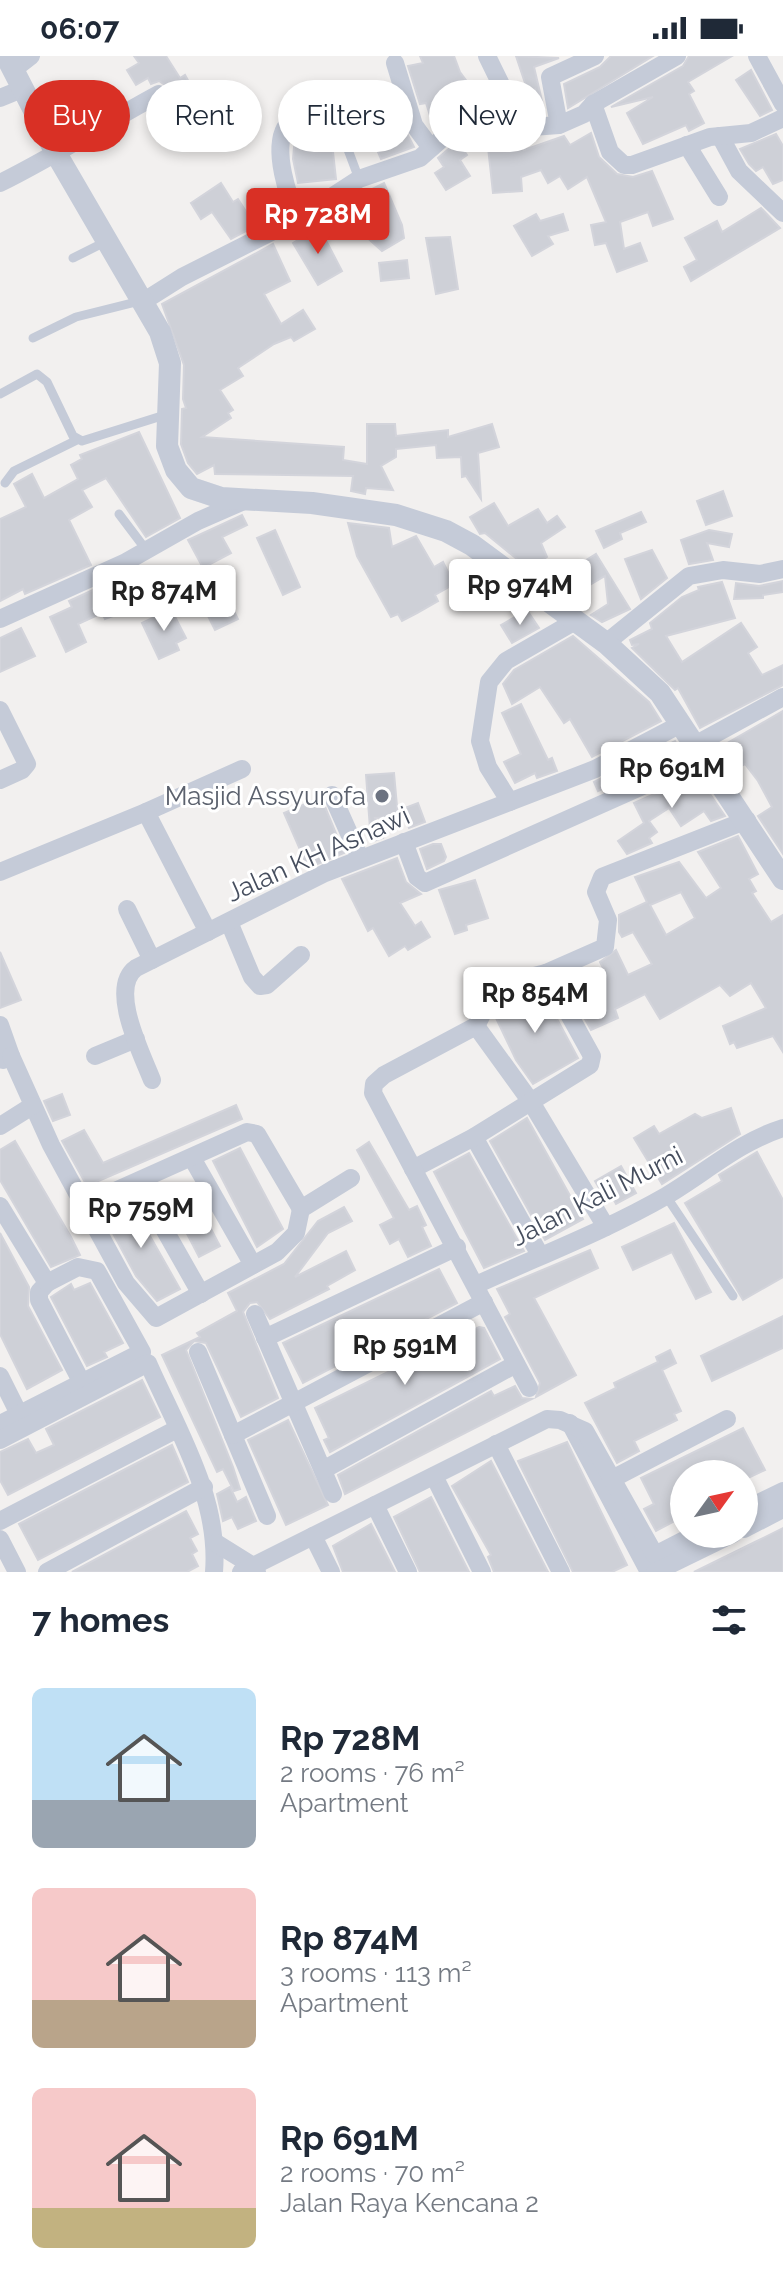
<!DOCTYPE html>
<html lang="en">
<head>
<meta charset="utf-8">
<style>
	:root { --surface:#fff; --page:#f6f6f7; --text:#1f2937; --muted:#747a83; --accent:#d93025 }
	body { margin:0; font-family:Raleway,sans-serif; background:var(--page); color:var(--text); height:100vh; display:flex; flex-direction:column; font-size:30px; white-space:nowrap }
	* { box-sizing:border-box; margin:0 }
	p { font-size:26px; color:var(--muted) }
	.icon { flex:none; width:44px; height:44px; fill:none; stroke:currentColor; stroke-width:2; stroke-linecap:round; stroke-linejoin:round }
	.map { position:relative; height:1516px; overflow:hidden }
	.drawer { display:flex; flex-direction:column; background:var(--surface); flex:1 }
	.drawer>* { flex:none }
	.guide { position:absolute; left:24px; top:24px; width:736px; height:72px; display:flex; gap:16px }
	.needle { width:52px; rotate:57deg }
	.controls { position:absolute; left:670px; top:1404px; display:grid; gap:16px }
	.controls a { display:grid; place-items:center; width:88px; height:88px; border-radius:50%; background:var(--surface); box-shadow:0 4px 12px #0003; font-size:40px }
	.price { position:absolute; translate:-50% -68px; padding:0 18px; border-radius:8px; background:#fff; color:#222; font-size:26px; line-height:52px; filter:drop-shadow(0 2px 4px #0008) }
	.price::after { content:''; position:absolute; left:50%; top:48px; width:24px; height:18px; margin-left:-12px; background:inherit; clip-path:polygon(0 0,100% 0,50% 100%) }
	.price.on { background:var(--accent); color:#fff }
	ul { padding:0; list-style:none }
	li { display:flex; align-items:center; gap:24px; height:200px; padding:0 32px }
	li span { display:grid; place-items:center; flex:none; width:224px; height:160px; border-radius:12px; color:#555 }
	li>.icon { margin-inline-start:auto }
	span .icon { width:96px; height:96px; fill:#fffc; stroke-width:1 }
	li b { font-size:34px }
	h2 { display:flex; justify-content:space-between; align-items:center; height:96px; padding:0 32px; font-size:34px }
	.pill { padding:0 28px; border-radius:36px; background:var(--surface); box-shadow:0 4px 12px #0003; font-size:28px; line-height:72px }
	.pill.on { background:var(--accent); color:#fff }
	.status { display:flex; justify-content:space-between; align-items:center; height:56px; padding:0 40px; background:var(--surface); direction:ltr }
	.status svg { height:22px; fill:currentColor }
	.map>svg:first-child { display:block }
	.building { fill:#ced0d7; stroke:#d3d4db; stroke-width:2; fill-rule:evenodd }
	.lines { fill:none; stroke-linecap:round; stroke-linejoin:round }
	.service { stroke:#c5cbd8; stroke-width:9 }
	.minor { stroke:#c5cbd8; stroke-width:18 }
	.tertiary { stroke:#c5cbd8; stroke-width:22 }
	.worship-dot { fill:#6b7280; stroke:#fff; stroke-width:3 }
	.labels { text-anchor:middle; stroke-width:6; stroke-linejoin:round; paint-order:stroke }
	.worship-label { font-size:26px; fill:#5b616d; stroke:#fff; text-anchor:end }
	.street-label { font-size:26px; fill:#464e5e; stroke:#fff }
</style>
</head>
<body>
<div class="status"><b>06:07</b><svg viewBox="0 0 49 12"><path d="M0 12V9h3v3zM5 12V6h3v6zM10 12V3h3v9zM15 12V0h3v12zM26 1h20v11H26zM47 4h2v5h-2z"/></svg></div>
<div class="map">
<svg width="783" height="1516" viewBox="0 0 783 1516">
	<rect width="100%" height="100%" fill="#f2f0ef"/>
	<g class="building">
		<path d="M134 0H166L180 22 185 19 210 64 184 79 174 62 177 61 169 44V32L159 25 151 28 148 22 136 29 127 14 139 7Z"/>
		<path d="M420 0H454L460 16 479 42 457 58 432 66 426 47 420 48 408 10 423 7Z"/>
		<path d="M516 0 559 2 534 11 543 49 523 56 520 44 536 33 528 36Z"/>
		<path d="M611 0H653L568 52 564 28 600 11Z"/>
		<path d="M689 0H732L688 26 694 35 689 38 704 67 689 75 686 69 643 88 627 57 653 41 611 51 683 10Z"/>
		<path d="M751 14 772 54 760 60 736 24Z"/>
		<path d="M375 49 384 68 399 62 414 91 381 103 367 71 350 79 342 76 332 87 336 123 298 127 293 103 295 80 310 71 332 68Z"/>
		<path d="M591 77 599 101 617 118 633 121 652 115 673 163 653 170 648 156 620 166 624 193 640 187 647 205 617 216 606 187 595 189 591 169 606 166 587 121 568 133 560 120 548 127 541 114 521 121 522 135 493 137 487 82 505 78 506 87 524 86V94L564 80 570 89Z"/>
		<path d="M776 78 783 90V124L773 128 763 111 756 115 749 108 740 93Z"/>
		<path d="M460 89 467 99 460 104 470 120 446 134 435 117 444 111 438 102 451 91Z"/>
		<path d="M221 127 233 146 238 143 247 157 257 152 263 166 231 183 212 156 201 163 191 147Z"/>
		<path d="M384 127 402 169 404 182 382 195 361 176 344 147Z"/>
		<path d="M761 152 780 172 691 225 684 211 697 204 685 182 717 165 722 176Z"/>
		<path d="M536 158 540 165 563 158 568 174 548 180 553 188 532 200 514 170Z"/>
		<path d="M319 171 342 215 318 229 293 187Z"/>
		<path d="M450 181 458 233 436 238 426 182Z"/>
		<path d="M273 188 290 225 264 238 281 268 303 254 315 273 294 285 291 281 274 288 238 312 243 320 220 334 233 354 228 357 231 362 202 381 344 391 343 404 367 408V368H395L396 380 448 374V381L492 368 499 391 478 397 481 443 466 420 462 421 461 401 437 402 436 389 396 393V401L381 410 393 434 366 432 365 438 351 435 353 420 215 418 214 409 197 418 188 407 181 388 182 353 186 352 183 343 184 309 162 248Z"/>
		<path d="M407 204 409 222 381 225 379 207Z"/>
		<path d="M139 376 180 462 146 481 106 422 82 434 92 451 69 464 91 509 25 538 23 533 0 545V463L26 451 14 428 32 418 44 442 78 423 71 409 82 403 80 399Z"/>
		<path d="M723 435 732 460 706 469 697 445Z"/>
		<path d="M494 447 508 470 538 453 547 467 557 460 565 471 541 487 547 501 529 513 485 477 480 478 470 461Z"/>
		<path d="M641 456 646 466 620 477 622 483 604 492 596 475Z"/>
		<path d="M242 459 247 469 222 481 231 497 203 512 188 484Z"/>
		<path d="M348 467 389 472 392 491 416 480 434 511 443 506 454 528 435 539 438 545 417 557 402 565 398 558 391 561 357 500Z"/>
		<path d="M275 474 300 531 283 539 257 482Z"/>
		<path d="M709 474 732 478 729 491 707 487 713 504 689 508 681 484Z"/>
		<path d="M652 494 667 522 641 543 625 503Z"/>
		<path d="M596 498 630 553 602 566 591 559 608 548 605 520 586 531 575 511Z"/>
		<path d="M213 514 238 563 215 574 198 540 202 538 195 522Z"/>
		<path d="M134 515 141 535 121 549 124 556 105 563 102 557 78 568 86 586 66 596 50 561 72 551 69 545Z"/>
		<path d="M783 525V536L763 539V542L734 543 736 527 759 530Z"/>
		<path d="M722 526 735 562 666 580 682 606 741 567 757 591 748 597 762 619 783 609V629L700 672 678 632 675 634 632 592 639 588 632 589 630 584 652 573 650 567 682 541 699 534 698 531Z"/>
		<path d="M171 553 186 582 176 587 179 594 159 603 142 567Z"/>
		<path d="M527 554 539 572 512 587 501 569Z"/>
		<path d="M21 572 35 600 0 616V582Z"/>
		<path d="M573 580 649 646 661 665 592 701 570 663 564 667 540 631 512 648 503 628 514 614Z"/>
		<path d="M521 648 548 704 552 702 557 715 537 722 535 717 515 727 504 706 521 698 502 657Z"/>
		<path d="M783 655V798L758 760 772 751 758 725 745 708 729 716 715 694Z"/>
		<path d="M675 685 677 689 668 698 598 735 594 726Z"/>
		<path d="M394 717 398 761 375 762 383 782 371 786 366 719Z"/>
		<path d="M697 719 725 760 711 765 704 755 681 770 669 752 649 765 657 776 649 782 652 787 627 798 618 785 644 767 634 747Z"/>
		<path d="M321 741 344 797 308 812 284 757Z"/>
		<path d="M418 747 425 766 409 772 402 753Z"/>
		<path d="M738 780 758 818 749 823 756 835 752 837 771 866 783 859V996L773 980 737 992 734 986 730 988 723 970 766 952 751 927 730 940 720 929 660 963 645 938 615 953 618 962 591 974 567 930 603 912 600 906 616 894 628 919 652 908 633 876 622 881 619 876V859L647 846 635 821 679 806 706 842 721 832 698 796ZM681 836 695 862 666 879 650 849Z"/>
		<path d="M433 788H441L446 801 444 805 427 813 420 793Z"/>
		<path d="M397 802 406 826 421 838 400 847 415 870 421 866 430 881 408 894 405 890 389 900 373 872 368 875 342 823Z"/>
		<path d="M475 824 488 862 466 869 467 874 455 878 439 834Z"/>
		<path d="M0 896 21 944 0 952Z"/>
		<path d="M540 931 578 1002 533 1028 516 1004 495 960 500 951 513 941Z"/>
		<path d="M62 1038 70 1059 53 1065 44 1045Z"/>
		<path d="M236 1049 242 1063 87 1130 62 1085 84 1074 103 1107Z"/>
		<path d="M731 1052 740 1078 662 1128 634 1082 654 1070 659 1078 695 1058 702 1062Z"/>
		<path d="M527 1062 583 1163 545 1184 490 1085Z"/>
		<path d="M15 1085 71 1181 80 1199 51 1211 0 1124V1094Z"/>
		<path d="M369 1086 409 1154 417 1150 426 1169 422 1171 431 1190 408 1201 399 1183 390 1188 380 1169 394 1162 357 1094Z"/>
		<path d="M240 1092 283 1173 257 1191 213 1105Z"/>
		<path d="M757 1096 783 1144V1221L743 1244 685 1147 722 1125 719 1119Z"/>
		<path d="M469 1097 524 1195 484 1212 434 1116Z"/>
		<path d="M621 1110 636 1137 616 1148 611 1139 605 1142 595 1125Z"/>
		<path d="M190 1133 220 1190 199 1201 169 1143Z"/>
		<path d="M129 1143 180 1233 157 1245 136 1220 102 1157Z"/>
		<path d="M344 1151 352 1165 328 1177 295 1221 346 1195 355 1214 327 1230 329 1233 270 1263 257 1246 250 1247 243 1256 278 1342 241 1361 206 1287 194 1285 186 1294 233 1411 240 1433 234 1435 223 1413 217 1416 162 1299 200 1281 197 1277 237 1255 228 1237 284 1208 318 1165Z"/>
		<path d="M674 1167 711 1236 696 1243 672 1196 633 1214 622 1191Z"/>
		<path d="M0 1177 29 1231 28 1250 62 1314 27 1333 0 1278Z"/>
		<path d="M590 1194 598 1212 534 1242 576 1319 536 1341 540 1327 505 1261 510 1258 497 1233Z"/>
		<path d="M439 1213 457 1247 303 1327 283 1287Z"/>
		<path d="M90 1227 123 1287 104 1296 107 1301 87 1310 51 1241 71 1228 74 1234Z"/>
		<path d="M783 1260V1292L712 1325 701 1300Z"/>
		<path d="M479 1271 484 1272 500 1303 330 1396 324 1384 329 1382 315 1352Z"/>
		<path d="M670 1294 676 1307 662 1314 681 1355 674 1358 677 1364 634 1385 639 1395 617 1407 585 1347 616 1332 614 1327 658 1306 656 1301Z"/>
		<path d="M142 1324 160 1361 8 1439 0 1424V1396L28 1383 36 1397 54 1389 46 1373Z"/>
		<path d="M515 1330 522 1342 532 1343 345 1438 338 1419 491 1335 494 1340Z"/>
		<path d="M288 1364 328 1449 286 1469 248 1384Z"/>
		<path d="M743 1372 765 1414 744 1424V1418H684V1460L656 1475 644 1453 654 1448 641 1422Z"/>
		<path d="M567 1386 627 1509 612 1516H573L518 1405Z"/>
		<path d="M172 1389 188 1426 38 1504 19 1468Z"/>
		<path d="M491 1405 548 1516H494L488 1501 491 1499 452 1430Z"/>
		<path d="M230 1431 237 1446 246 1441 256 1465 238 1473 232 1461 223 1465 217 1438Z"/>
		<path d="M431 1441 469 1516H420L394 1461Z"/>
		<path d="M186 1455 198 1478 190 1482 197 1495 192 1498 198 1510 187 1516H72Z"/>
		<path d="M371 1468 395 1516H343L333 1490Z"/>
		<path d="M783 1472V1516H694L757 1485Z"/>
	</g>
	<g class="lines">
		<g class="service">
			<path d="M344 83 359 123"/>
			<path d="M73 202 105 186"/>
			<path d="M33 282 76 261 140 245"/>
			<path d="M0 338 37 318 47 326 73 380 82 385 168 358"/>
			<path d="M5 427 14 415 77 384"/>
			<path d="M119 458 147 495"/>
			<path d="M666 1140 733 1240"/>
		</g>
		<g class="minor">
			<path d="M487 0 508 43V65"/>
			<path d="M757 0 783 48"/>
			<path d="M395 7 414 69 431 92"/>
			<path d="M13 14 31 0"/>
			<path d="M0 42 22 33"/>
			<path d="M593 48 677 0"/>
			<path d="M559 69 550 21 595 0"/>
			<path d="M720 80 739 115 783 157"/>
			<path d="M687 89 719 141"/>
			<path d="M0 127C55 100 105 67 159 38"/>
			<path d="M299 162C287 141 273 94 285 72L304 60"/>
			<path d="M144 245 182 221 299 162 359 123 420 102 445 80 508 65 532 71 559 69 584 58 593 48 610 96 624 109H632L710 81 751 77 783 62"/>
			<path d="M0 563 124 507 198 465 246 444"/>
			<path d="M606 587 689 520 723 514 760 518 783 513"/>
			<path d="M0 654 27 708 22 714 0 724"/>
			<path d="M693 690 783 641"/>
			<path d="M332 739 360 802"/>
			<path d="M510 746 488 711 480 685 489 626 506 605 577 564"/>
			<path d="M146 756 242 713"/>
			<path d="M404 786 417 821 425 827 703 703"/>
			<path d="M0 816 146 756 208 876"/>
			<path d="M127 853 152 904"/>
			<path d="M229 866 252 921 260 930 267 929 301 899"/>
			<path d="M0 969 11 1000 3 1004"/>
			<path d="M476 970 531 1046 606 1171"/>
			<path d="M11 1000 51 1089 126 1227 156 1262 277 1196 296 1177 301 1153 351 1122"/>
			<path d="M95 1000 136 983"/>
			<path d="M152 1024C142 998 108 932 136 912L325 817 595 713 679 669"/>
			<path d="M0 1070 32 1050"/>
			<path d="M474 1081 540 1199"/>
			<path d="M192 1102 253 1209"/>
			<path d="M413 1113 474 1081 590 1009 592 1000 546 917"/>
			<path d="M138 1127 201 1238"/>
			<path d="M84 1149 247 1076 257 1078 301 1153"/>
			<path d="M0 1150 47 1227 39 1236V1244L82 1327"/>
			<path d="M476 1229C539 1200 605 1175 666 1140 705 1117 739 1086 783 1072"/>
			<path d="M255 1258 333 1438"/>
			<path d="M265 1282 457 1191"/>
			<path d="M198 1296 267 1460"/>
			<path d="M0 1320 19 1358"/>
			<path d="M529 1332 373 1037 374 1028 384 1019 476 970 490 943 511 926 546 917 605 891 608 864 596 836 602 821 747 764"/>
			<path d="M570 1367 649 1516"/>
			<path d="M0 1368 142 1296 97 1215 78 1211 47 1227"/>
			<path d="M233 1379 484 1246"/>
			<path d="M0 1384 148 1307C177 1373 220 1442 214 1516"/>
			<path d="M496 1388 561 1516"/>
			<path d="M323 1414 516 1308"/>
			<path d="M434 1420 482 1516"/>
			<path d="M614 1422 727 1363"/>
			<path d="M375 1449 408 1516"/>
			<path d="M744 1454 783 1435"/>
			<path d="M0 1465 177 1373"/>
			<path d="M744 1473 783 1453"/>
			<path d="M313 1480 331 1516"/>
			<path d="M0 1483 17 1516"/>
			<path d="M216 1487 253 1510 257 1516"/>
			<path d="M47 1516 204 1431"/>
			<path d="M241 1516 547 1363 560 1364 585 1375 655 1499 696 1478"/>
			<path d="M655 1516 733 1478"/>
		</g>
		<path class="tertiary" d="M6 0 57 99 160 276 170 307 167 390 176 414 191 432 221 442 312 447 396 459 446 475 472 489 606 587 660 637 783 823"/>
	</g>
	<circle class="worship-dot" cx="382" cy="740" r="8"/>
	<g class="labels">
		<g class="worship-label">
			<text x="366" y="749">Masjid Assyurofa</text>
		</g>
		<g class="street-label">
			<text transform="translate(318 798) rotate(-24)" y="9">Jalan KH Asnawi</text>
			<text transform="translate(597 1140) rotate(-27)" y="9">Jalan Kali Murni</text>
		</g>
	</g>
</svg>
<div class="controls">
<a><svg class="needle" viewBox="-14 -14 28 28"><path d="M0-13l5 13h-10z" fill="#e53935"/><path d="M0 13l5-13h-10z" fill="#747a83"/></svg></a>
</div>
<b class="price on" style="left:318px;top:200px">Rp 728M</b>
<b class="price" style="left:520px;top:571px">Rp 974M</b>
<b class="price" style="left:164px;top:577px">Rp 874M</b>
<b class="price" style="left:672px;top:754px">Rp 691M</b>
<b class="price" style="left:535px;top:979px">Rp 854M</b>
<b class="price" style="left:141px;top:1194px">Rp 759M</b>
<b class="price" style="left:405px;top:1331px">Rp 591M</b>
<div class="guide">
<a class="pill on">Buy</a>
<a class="pill">Rent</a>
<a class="pill">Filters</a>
<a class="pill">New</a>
</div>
</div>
<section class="drawer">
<h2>7 homes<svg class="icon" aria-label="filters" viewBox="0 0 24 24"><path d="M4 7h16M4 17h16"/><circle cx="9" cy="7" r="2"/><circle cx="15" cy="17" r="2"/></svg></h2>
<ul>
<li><span style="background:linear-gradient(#bfe0f5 70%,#9aa5b1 0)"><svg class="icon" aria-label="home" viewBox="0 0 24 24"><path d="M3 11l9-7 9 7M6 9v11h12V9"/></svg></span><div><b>Rp 728M</b><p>2 rooms · 76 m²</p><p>Apartment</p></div></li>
<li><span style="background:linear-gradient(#f6c9c9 70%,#b9a48a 0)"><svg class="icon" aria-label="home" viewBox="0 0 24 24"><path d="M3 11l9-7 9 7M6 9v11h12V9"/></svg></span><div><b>Rp 874M</b><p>3 rooms · 113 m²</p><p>Apartment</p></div></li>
<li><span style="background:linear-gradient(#f6c9c9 75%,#c2b280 0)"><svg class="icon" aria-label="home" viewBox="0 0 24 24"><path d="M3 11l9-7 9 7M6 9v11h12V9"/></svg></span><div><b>Rp 691M</b><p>2 rooms · 70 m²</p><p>Jalan Raya Kencana 2</p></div></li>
</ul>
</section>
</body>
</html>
